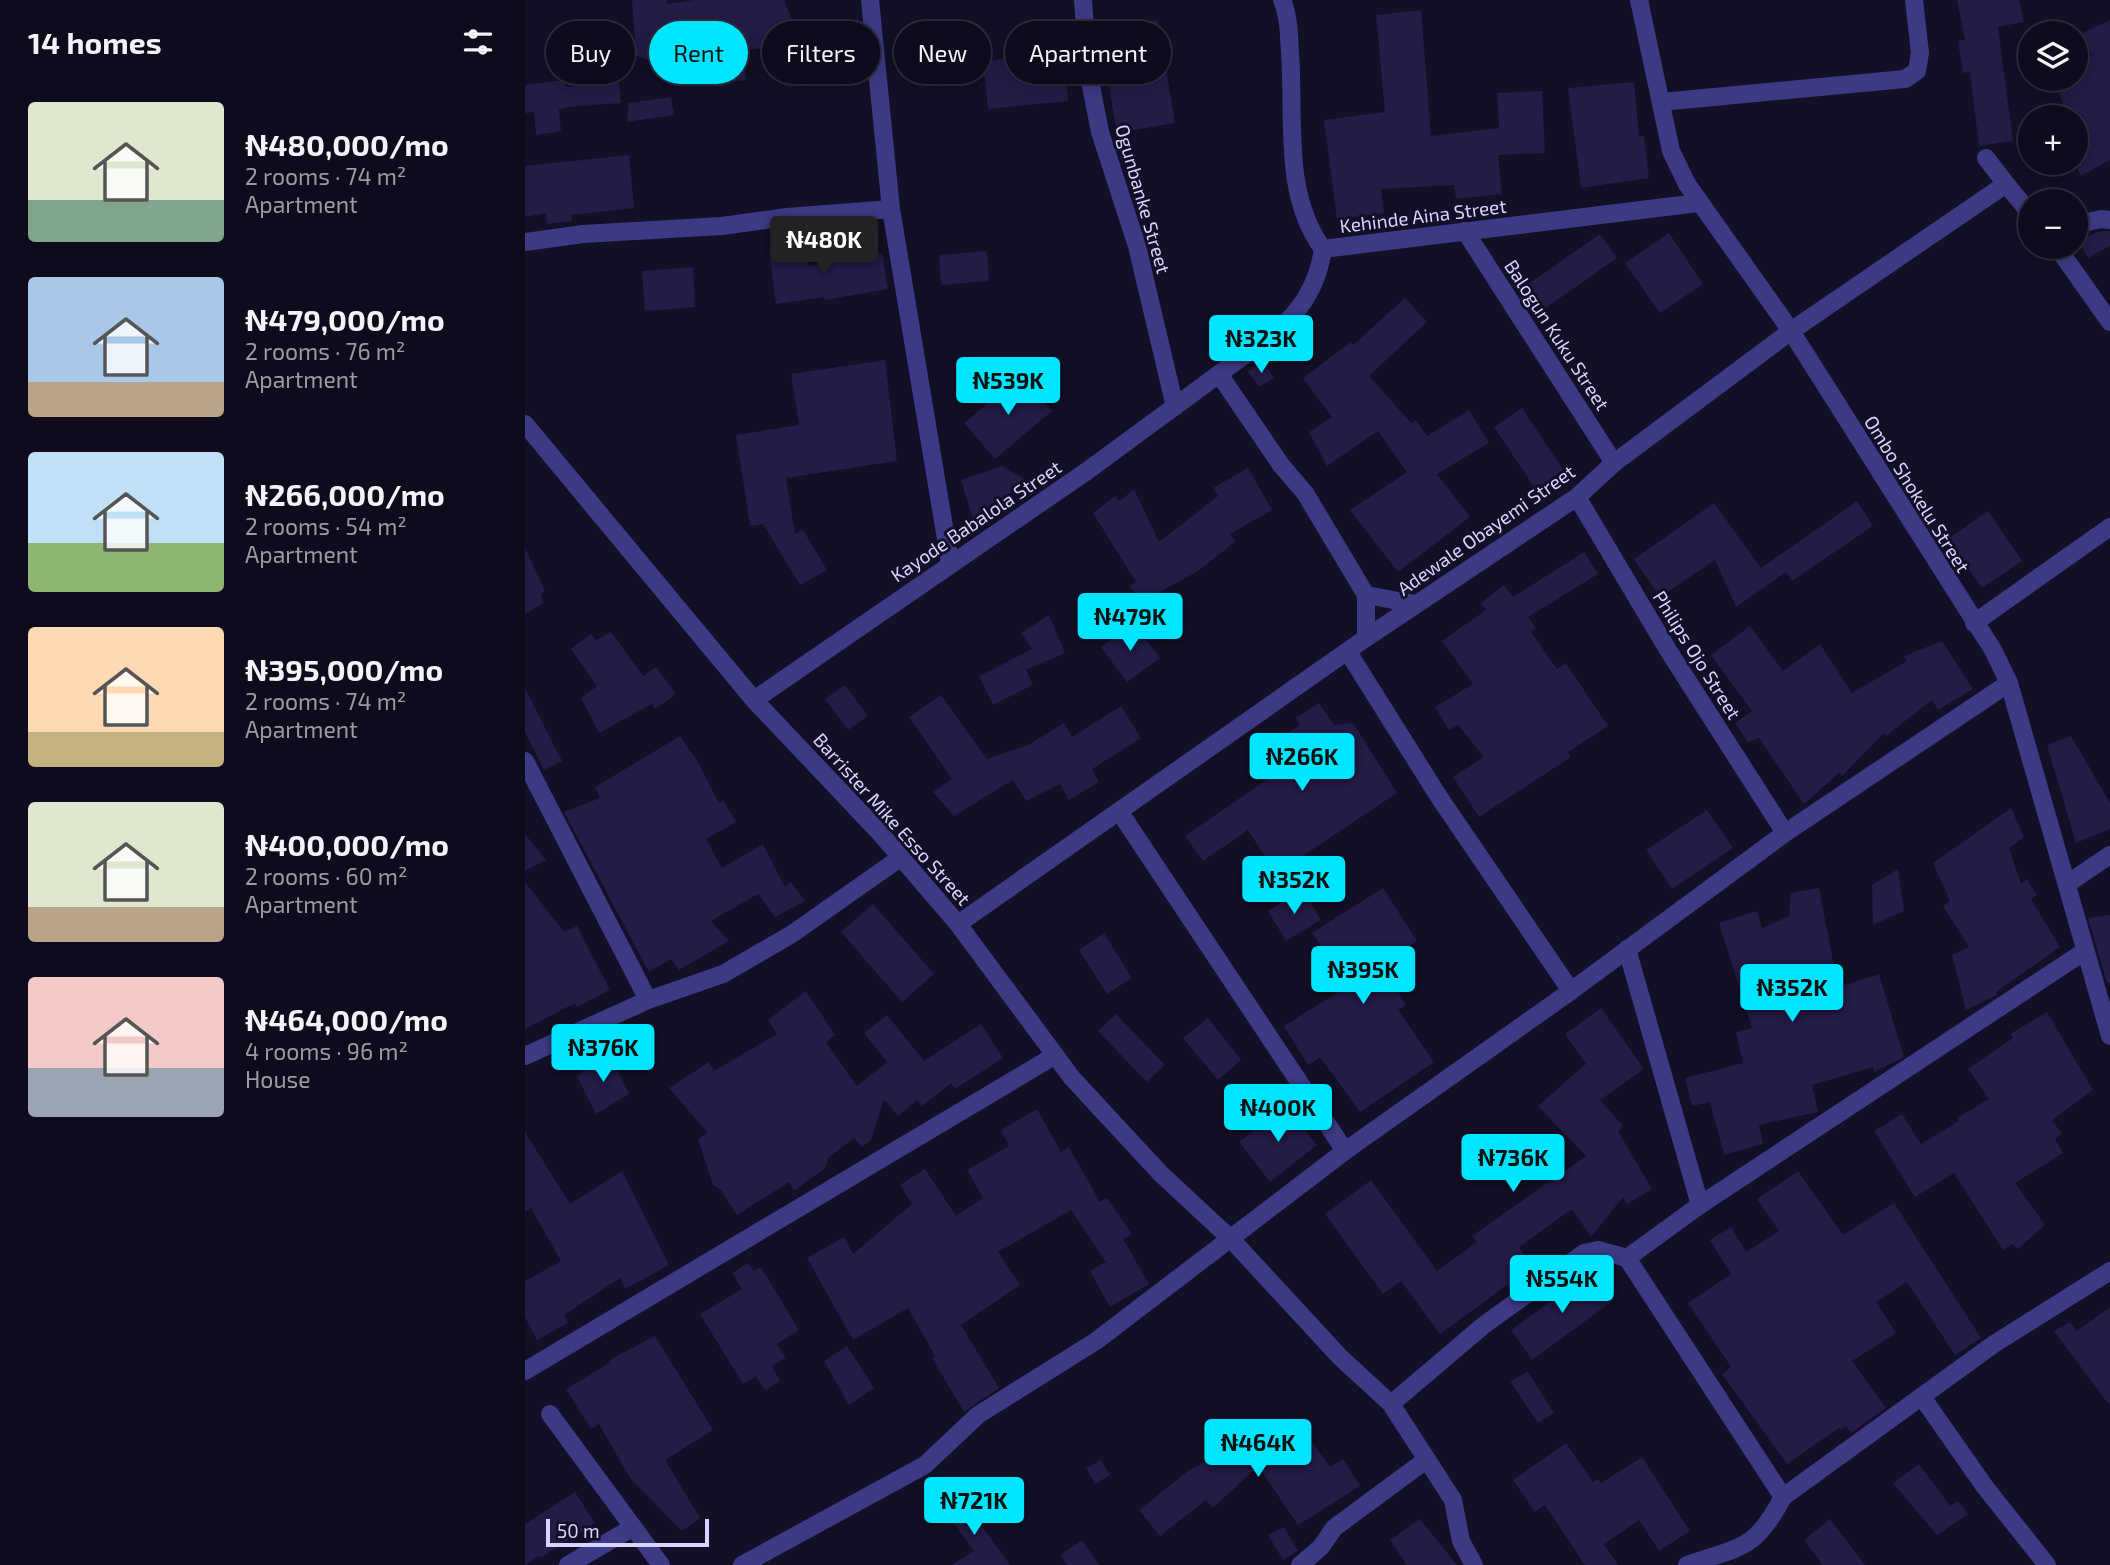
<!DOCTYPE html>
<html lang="en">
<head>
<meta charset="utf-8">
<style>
	:root { --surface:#0e0b1c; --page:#1c1929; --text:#f1f3f6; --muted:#9b9ba3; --line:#2e2b3b; --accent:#00e5ff }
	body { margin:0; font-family:"Exo 2",sans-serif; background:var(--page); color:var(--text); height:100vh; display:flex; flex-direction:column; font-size:26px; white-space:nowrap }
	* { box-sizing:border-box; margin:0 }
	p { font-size:23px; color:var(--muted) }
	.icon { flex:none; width:38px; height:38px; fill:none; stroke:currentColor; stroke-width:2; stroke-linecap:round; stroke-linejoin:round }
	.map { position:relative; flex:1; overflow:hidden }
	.panel { display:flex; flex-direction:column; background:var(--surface); width:525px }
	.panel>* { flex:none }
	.banner { position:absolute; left:21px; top:21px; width:665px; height:63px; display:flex; gap:14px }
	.tools { position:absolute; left:1493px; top:21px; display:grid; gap:14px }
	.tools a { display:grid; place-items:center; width:70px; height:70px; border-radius:50%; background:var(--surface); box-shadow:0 4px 18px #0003,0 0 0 2px var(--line); font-size:35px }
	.scale { position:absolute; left:21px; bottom:18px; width:163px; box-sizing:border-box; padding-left:7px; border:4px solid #d9d4ff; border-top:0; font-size:19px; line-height:24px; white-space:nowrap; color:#d9d4ff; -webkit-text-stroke:5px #130f26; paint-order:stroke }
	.price { position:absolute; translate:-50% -60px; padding:0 16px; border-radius:7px; background:var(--accent); color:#111; font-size:23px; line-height:46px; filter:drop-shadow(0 2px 4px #0008) }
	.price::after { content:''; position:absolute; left:50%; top:42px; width:21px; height:16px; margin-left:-10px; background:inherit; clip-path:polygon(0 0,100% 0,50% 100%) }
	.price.selected { background:#222; color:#fff }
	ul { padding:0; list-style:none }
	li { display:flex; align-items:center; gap:21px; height:175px; padding:0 28px }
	li span { display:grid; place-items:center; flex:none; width:196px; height:140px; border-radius:7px; color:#555 }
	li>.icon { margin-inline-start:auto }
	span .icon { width:84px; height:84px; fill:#fffc; stroke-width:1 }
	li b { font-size:30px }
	h2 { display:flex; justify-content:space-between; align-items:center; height:84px; padding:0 28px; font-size:30px }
	.chip { padding:0 24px; border-radius:32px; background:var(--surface); box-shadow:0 4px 18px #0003,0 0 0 2px var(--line); font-size:24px; line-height:63px }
	.chip.selected { background:var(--accent); color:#111 }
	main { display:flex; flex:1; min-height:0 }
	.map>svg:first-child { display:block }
	.building { fill:#241b47 }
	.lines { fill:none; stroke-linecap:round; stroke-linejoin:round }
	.minor { stroke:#3d3a85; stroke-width:18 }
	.labels { text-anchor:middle; stroke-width:6; stroke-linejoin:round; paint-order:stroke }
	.street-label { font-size:19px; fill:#d9d4ff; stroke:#130f26 }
</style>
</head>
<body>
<main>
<section class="panel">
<h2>14 homes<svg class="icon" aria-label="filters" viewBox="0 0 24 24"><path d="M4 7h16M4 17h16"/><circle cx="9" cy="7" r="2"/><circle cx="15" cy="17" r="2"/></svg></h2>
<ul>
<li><span style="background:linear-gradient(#dfe7d0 70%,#7fa58c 0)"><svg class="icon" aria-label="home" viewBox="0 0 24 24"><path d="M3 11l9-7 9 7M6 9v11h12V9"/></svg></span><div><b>₦480,000/mo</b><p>2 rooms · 74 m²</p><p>Apartment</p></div></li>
<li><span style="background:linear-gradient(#a9c7e8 75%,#b9a48a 0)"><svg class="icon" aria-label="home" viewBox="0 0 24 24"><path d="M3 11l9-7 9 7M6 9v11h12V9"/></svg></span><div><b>₦479,000/mo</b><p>2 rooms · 76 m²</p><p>Apartment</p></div></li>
<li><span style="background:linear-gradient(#bfe0f5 65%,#8fb573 0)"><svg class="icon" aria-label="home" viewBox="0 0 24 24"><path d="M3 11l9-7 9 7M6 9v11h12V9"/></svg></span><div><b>₦266,000/mo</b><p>2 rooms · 54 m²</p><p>Apartment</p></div></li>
<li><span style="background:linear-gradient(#ffd9b3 75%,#c2b280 0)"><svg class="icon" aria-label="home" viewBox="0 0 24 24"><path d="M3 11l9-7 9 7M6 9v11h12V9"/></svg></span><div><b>₦395,000/mo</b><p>2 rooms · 74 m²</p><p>Apartment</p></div></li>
<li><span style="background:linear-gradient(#dfe7d0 75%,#b9a48a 0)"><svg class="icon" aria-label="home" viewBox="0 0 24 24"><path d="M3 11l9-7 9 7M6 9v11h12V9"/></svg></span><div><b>₦400,000/mo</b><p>2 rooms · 60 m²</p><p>Apartment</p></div></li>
<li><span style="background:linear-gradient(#f6c9c9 65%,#9aa5b1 0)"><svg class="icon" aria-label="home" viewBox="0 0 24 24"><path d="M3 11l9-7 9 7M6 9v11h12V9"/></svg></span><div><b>₦464,000/mo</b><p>4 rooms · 96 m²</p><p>House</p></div></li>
</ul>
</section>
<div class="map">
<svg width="1585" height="1565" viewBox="0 0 1585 1565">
	<rect width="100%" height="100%" fill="#130f26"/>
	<g class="building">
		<path d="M107 0H142V4L169 0H259L276 42 217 51 221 80 170 87 163 38 132 62 111 56Z"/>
		<path d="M1432 0H1494L1499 22 1473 27 1488 141 1454 146 1445 72 1438 73 1433 41 1440 40Z"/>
		<path d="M896 10 906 136 974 128 972 93 1017 91 1020 153 973 155 977 194 931 199 929 185 856 189 859 213 812 219 799 120 860 112 851 15Z"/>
		<path d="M633 20 650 123 592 133 574 30Z"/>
		<path d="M1585 20V160L1556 176 1550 165V117H1541L1531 79H1550V60L1567 55 1557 33Z"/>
		<path d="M539 53 543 101 463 109 458 61Z"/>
		<path d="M39 80 40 87 94 83 96 103 42 107 34 110 36 131 11 135 9 112 0 113V85Z"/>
		<path d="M1109 82 1114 137 1119 136 1124 178 1056 188 1043 88Z"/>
		<path d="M146 97 149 115 102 122 104 103Z"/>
		<path d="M104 155 109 208 46 215 47 221 22 224 21 213 0 217V166Z"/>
		<path d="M1577 231H1585V246L1563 258 1553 239Z"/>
		<path d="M1144 233 1178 284 1135 313 1100 263Z"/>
		<path d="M1075 234 1092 258 1019 309 1002 285Z"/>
		<path d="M280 244 283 266 357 253 363 289 300 300 299 297 251 304 244 249Z"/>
		<path d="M462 251 464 281 416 285 414 255Z"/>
		<path d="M168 267 170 307 120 311 117 271Z"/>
		<path d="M880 298 902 322 844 376 886 423 891 420 902 436 944 410 964 443 912 474 945 517 873 572 825 510 882 472 853 431 802 466 784 432 807 417 778 378 826 342 828 345Z"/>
		<path d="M360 360 372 461 261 478 270 534 278 530 302 570 275 585 238 524 225 526 211 435 274 425 266 374Z"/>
		<path d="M739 363 749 378 734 387 722 371Z"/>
		<path d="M497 375 527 411 470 459 439 423Z"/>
		<path d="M997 408 1039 471 1011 490 969 427Z"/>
		<path d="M477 466 503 481 448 519 436 480Z"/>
		<path d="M723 468 747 510 705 534 711 541 673 571 617 602 605 586 611 582 568 513 590 496 595 501 609 489 634 542 693 496 688 488Z"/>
		<path d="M1332 501 1348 526 1267 581 1261 572 1211 607 1190 560 1135 597 1109 559 1189 503 1236 568Z"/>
		<path d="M1463 511 1497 561 1457 588 1423 539Z"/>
		<path d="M0 548 20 591 16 594 18 603 0 614Z"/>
		<path d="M1059 552 1073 574 1003 617 1011 628 1006 632 1032 669 1041 663 1083 726 1043 752 1046 757 954 817 928 777 959 757 933 725 924 730 910 707 948 684 917 641 961 610 956 603 979 585 988 597Z"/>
		<path d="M524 615 540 653 501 670 508 685 468 705 454 676 507 649 496 633Z"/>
		<path d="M608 623 635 658 602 682 576 647Z"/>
		<path d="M1225 626 1258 671 1295 644 1327 693 1382 661 1379 656 1417 641 1448 689 1413 710 1407 700 1361 736 1359 733 1317 776 1315 772 1279 804 1234 738 1223 742 1210 723 1227 711 1186 655Z"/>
		<path d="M86 632 118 676 131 667 151 694 130 709 127 704 74 733 56 698 72 686 46 649 66 634 71 640Z"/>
		<path d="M320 685 343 716 323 730 300 699Z"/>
		<path d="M0 688 37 761 19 770 0 732Z"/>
		<path d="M416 695 462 759 505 744 539 723 547 737 596 706 616 738 567 769 574 782 544 800 535 784 501 801 488 780 429 816 408 792 427 779 384 717Z"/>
		<path d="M794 703 809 725 828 723 872 793 751 874 723 830 678 861 660 836 750 774 735 750 775 725 771 718Z"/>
		<path d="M155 736 173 762 194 803 198 800 211 822 181 839 197 868 238 844 260 887 266 882 280 901 250 917 233 894 186 921 204 941 154 970 146 959 124 972 39 812 75 798 70 787Z"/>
		<path d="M1546 736 1585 803V829L1551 843 1522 745Z"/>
		<path d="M1486 808 1499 837 1484 848 1496 884 1502 879 1512 895 1506 899 1535 947 1471 992 1472 995 1441 1010 1427 955 1444 947 1418 906 1425 901 1408 863Z"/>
		<path d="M1182 810 1208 848 1147 889 1121 850Z"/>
		<path d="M0 834 21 860 0 871Z"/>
		<path d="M1373 869 1379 911 1348 925 1347 885Z"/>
		<path d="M0 882 39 932 52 926 85 990 52 1007 50 1003 0 1029Z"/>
		<path d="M858 888 892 941 856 963 881 1005 873 1010 909 1062 835 1112 795 1057 783 1065 759 1026 823 986 787 933Z"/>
		<path d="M1294 888 1313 987 1354 974 1379 1057 1349 1072 1348 1067 1287 1085 1293 1112 1234 1125 1238 1144 1199 1155 1185 1102 1167 1106 1160 1078 1218 1063 1211 1032 1227 1028 1194 923 1232 911 1237 928 1264 916 1266 893Z"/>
		<path d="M778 890 796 920 761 941 743 911Z"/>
		<path d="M348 904 409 974 377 1002 316 932Z"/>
		<path d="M1585 915V983H1582L1563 918Z"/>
		<path d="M579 933 607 978 582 994 554 950Z"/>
		<path d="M281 991 310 1035 301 1042 332 1086 362 1062 339 1033 362 1015 399 1061 456 1024 478 1058 430 1089 426 1083 397 1106 392 1100 373 1116 359 1099 346 1140 337 1147 329 1138 303 1158 300 1168 269 1191 264 1182 212 1215 195 1189 188 1185 173 1139 183 1133 144 1088 184 1062 189 1071 252 1034 243 1020Z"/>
		<path d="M1076 1008 1119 1069 1075 1100 1098 1126 1093 1131 1127 1189 1102 1204 1098 1197 1066 1237 1047 1209 994 1247 1010 1269 984 1288 982 1285 915 1334 876 1281 858 1294 800 1214 846 1180 912 1271 952 1242 947 1236 1061 1156 1013 1106 1061 1064 1040 1034Z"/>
		<path d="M1522 1012 1568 1090 1527 1120 1537 1134 1530 1139 1538 1153 1490 1183 1520 1225 1493 1249 1488 1244 1478 1250 1429 1173 1390 1197 1349 1131 1377 1114 1396 1144 1434 1121 1432 1118 1464 1099 1443 1069 1488 1038 1485 1034Z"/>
		<path d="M591 1014 640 1065 622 1082 573 1031Z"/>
		<path d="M683 1018 716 1060 693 1080 658 1038Z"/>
		<path d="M84 1053 104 1094 71 1114 52 1077 64 1064Z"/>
		<path d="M761 1106 792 1145 745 1182 714 1142Z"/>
		<path d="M512 1109 536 1152 544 1147 575 1202 582 1198 607 1234 598 1239 624 1284 585 1307 565 1271 581 1262 546 1210 473 1252 495 1285 436 1325 474 1388 439 1412 407 1358 410 1356 383 1308 328 1340 282 1258 319 1237 328 1254 387 1204 375 1185 400 1169 431 1216 458 1198 442 1170 484 1146 476 1130Z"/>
		<path d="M0 1132 45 1204 97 1171 144 1265 100 1289 95 1278 39 1315 43 1323 12 1340 0 1317V1281L36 1261 6 1208 0 1212Z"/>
		<path d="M1273 1171 1318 1235 1369 1203 1456 1338 1430 1355 1382 1282 1351 1302 1371 1333 1327 1361 1361 1408 1326 1433 1321 1426 1316 1430 1314 1428 1262 1464 1197 1374 1206 1367 1163 1303 1206 1274 1185 1240 1206 1227 1221 1252 1254 1231 1232 1199Z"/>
		<path d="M223 1263 229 1271 236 1267 274 1330 252 1344 261 1358 247 1366 255 1381 240 1390 231 1376 218 1384 175 1314 217 1289 207 1273Z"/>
		<path d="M1068 1271 1089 1300 1007 1360 986 1330Z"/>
		<path d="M1585 1307V1406L1529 1331 1545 1322 1552 1331Z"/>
		<path d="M130 1336 188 1430 140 1460 175 1518 157 1531 105 1478 74 1424 66 1429 41 1389 86 1362 84 1360Z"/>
		<path d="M322 1346 349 1388 324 1405 299 1361Z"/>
		<path d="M1003 1372 1029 1413 1013 1423 985 1381Z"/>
		<path d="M769 1417 805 1467 818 1459 835 1486 773 1525 733 1466 688 1508 681 1500 635 1536 614 1510 663 1471 706 1448 714 1457Z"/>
		<path d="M1041 1443 1068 1482 1073 1479 1076 1483 1117 1457 1165 1531 1134 1551 1114 1520 1079 1544 1093 1565H1060L1020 1505 1010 1512 988 1480Z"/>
		<path d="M576 1460 585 1475 570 1484 561 1468Z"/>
		<path d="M1394 1464 1425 1506 1433 1501 1443 1514 1412 1535 1368 1483Z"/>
		<path d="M50 1492 70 1523 15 1558 14 1556 0 1565V1524Z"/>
		<path d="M435 1496 485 1565H427L449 1551 418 1508Z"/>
		<path d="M895 1519 932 1565H882L865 1540Z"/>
		<path d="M1305 1519 1340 1565H1298L1279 1540Z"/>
		<path d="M759 1527 773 1551 758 1560 743 1535Z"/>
		<path d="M557 1540 574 1565H542L535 1555Z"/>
	</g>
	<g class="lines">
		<g class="minor">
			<path d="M345 0 366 209 425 563"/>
			<path d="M558 0 563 70 575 132 612 246 650 407"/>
			<path d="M757 0C764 16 764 37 765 53 770 117 757 194 798 249L1173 203"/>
			<path d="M1114 0 1146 151 1162 184 1266 331 1468 650 1484 683 1585 1036"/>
			<path d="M1136 102 1380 79 1392 71 1395 53 1389 0"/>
			<path d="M1481 184 1505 213"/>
			<path d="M1550 225 1576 219 1585 220"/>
			<path d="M940 231 1089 463"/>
			<path d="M0 242 58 234 197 226 262 217 366 209"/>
			<path d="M1532 247 1585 322"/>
			<path d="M694 374C744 336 788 316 798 249"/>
			<path d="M0 424 229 700 355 833 433 924 547 1078 636 1174 706 1239 815 1357 866 1404 928 1500 936 1541 949 1565"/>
			<path d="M1052 497 1143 650 1260 833"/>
			<path d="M841 595 890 604"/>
			<path d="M1449 623 1585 527"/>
			<path d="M823 652 914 797 1046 991"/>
			<path d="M229 700 562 471 694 374 756 465 780 493 841 595V638"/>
			<path d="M0 761 123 1000"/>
			<path d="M594 811 820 1151"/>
			<path d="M1542 884 1585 855"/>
			<path d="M433 924 841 638 1052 497 1089 463 1266 331 1481 184 1461 158"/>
			<path d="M1102 949 1175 1205"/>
			<path d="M0 1056 123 1000 198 974 267 934 375 858"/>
			<path d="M1102 1258 1258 1497"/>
			<path d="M0 1371 529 1056"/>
			<path d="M1397 1397 1460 1487 1522 1565"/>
			<path d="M866 1404 959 1325 1059 1253 1073 1250 1102 1258 1175 1205 1560 951"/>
			<path d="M25 1414 136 1565"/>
			<path d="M43 1565 107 1528"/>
			<path d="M217 1565 400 1465 453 1415 571 1341 820 1151 1046 991 1260 833 1484 683"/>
			<path d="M775 1565 796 1547 809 1528 901 1460"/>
			<path d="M1162 1565C1215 1546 1229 1552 1258 1497L1469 1344 1585 1271"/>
		</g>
	</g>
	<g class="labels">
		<g class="street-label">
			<text transform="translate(618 199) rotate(74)" y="7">Ogunbanke Street</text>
			<text transform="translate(898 216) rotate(-7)" y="7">Kehinde Aina Street</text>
			<text transform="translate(1032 335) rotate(57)" y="7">Balogun Kuku Street</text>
			<text transform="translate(1392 494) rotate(58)" y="7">Ombo Shokelu Street</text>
			<text transform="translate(451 521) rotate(-34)" y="7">Kayode Babalola Street</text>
			<text transform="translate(961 530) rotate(-35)" y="7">Adewale Obayemi Street</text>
			<text transform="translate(1172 655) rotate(58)" y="7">Philips Ojo Street</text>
			<text transform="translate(367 819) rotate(48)" y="7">Barrister Mike Esso Street</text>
		</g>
	</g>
</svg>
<div class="tools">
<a><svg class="icon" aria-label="layers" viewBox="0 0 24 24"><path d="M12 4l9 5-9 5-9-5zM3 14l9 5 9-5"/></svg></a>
<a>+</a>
<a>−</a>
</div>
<div class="scale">50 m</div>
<b class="price selected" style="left:299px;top:276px">₦480K</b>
<b class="price" style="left:736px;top:375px">₦323K</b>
<b class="price" style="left:483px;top:417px">₦539K</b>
<b class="price" style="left:605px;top:653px">₦479K</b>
<b class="price" style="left:777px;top:793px">₦266K</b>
<b class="price" style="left:769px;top:916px">₦352K</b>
<b class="price" style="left:838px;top:1006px">₦395K</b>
<b class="price" style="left:1267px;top:1024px">₦352K</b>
<b class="price" style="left:78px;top:1084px">₦376K</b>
<b class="price" style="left:753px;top:1144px">₦400K</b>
<b class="price" style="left:988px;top:1194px">₦736K</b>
<b class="price" style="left:1037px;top:1315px">₦554K</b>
<b class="price" style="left:733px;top:1479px">₦464K</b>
<b class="price" style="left:449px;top:1537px">₦721K</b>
<div class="banner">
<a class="chip">Buy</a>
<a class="chip selected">Rent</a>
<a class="chip">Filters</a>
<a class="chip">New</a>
<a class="chip">Apartment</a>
</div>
</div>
</main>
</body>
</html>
